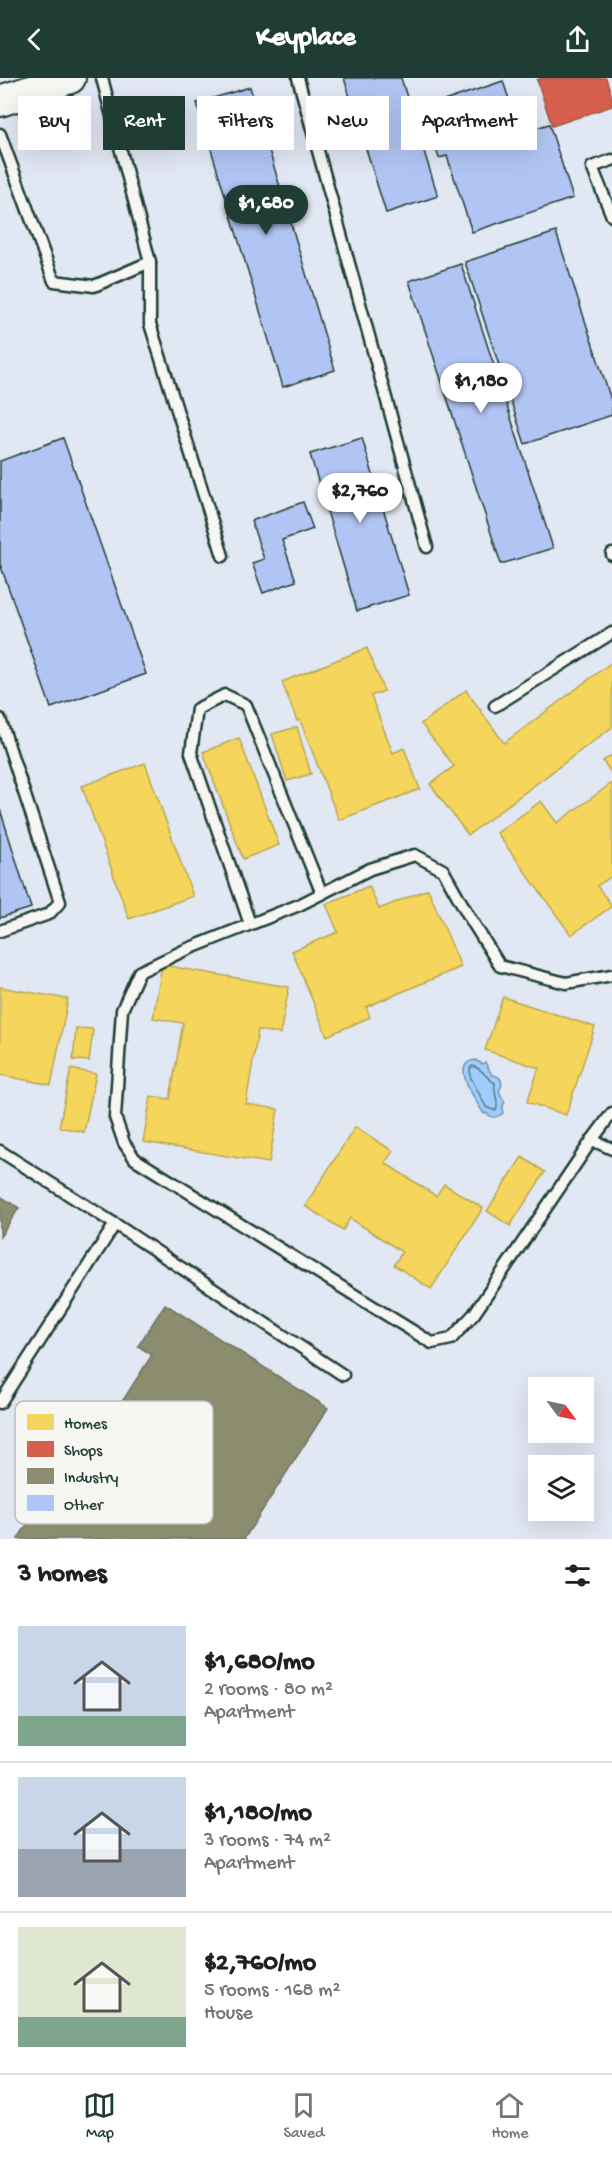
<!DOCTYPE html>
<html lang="en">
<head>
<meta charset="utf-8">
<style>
	:root { --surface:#fff; --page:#f2f2f2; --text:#202124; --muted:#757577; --line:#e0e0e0; --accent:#1f3d34 }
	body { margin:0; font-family:"Gochi Hand",sans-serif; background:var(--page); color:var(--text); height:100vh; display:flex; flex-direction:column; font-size:22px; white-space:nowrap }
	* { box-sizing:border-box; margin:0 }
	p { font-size:20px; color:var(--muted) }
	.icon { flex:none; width:33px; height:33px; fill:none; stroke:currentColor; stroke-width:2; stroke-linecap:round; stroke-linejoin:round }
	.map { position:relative; height:1461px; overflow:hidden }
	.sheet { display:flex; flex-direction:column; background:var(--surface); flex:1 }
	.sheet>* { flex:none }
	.hud { position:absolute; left:18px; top:18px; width:576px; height:54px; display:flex; gap:12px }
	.needle { width:39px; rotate:123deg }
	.tools { position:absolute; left:528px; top:1299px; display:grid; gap:12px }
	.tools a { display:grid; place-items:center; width:66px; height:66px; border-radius:0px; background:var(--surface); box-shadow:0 6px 24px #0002; font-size:30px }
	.price { position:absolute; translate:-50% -51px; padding:0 14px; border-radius:21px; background:#fff; color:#222; font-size:20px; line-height:39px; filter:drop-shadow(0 2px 3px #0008) }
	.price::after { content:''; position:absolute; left:50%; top:36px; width:18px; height:14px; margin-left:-9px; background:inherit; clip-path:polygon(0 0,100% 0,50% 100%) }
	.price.current { background:var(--accent); color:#fff }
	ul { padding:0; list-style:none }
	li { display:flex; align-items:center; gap:18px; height:150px; padding:0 18px }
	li+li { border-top:2px solid var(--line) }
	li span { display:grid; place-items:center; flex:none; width:168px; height:120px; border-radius:0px; color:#555 }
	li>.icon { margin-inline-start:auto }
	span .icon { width:72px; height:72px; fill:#fffc; stroke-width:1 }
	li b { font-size:26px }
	h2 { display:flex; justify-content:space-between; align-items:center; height:72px; padding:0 18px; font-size:26px }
	.pill { padding:0 21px; border-radius:0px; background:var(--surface); box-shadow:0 6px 24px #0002; font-size:21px; line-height:54px }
	.pill.current { background:var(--accent); color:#fff }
	header { display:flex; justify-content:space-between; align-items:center; height:78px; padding:0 18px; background:var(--accent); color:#fff; font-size:27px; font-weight:700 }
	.dock { display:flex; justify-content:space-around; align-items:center; height:84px; border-top:2px solid var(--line); background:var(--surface); font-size:16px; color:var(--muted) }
	.dock a { display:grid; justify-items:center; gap:3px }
	.dock .current { color:var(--accent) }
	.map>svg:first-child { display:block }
	.water { fill:#a0cdfb; stroke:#6c93ab; stroke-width:1.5 }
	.homes { fill:#f6d55c; stroke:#b6a750; stroke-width:1.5 }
	.shops { fill:#d6604d; stroke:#9f5646; stroke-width:1.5 }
	.industry { fill:#8c8c6e; stroke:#6b745d; stroke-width:1.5 }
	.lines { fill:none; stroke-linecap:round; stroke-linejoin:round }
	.shore { stroke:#537784; stroke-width:1.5 }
	.building { fill:#b1c5f4; stroke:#1f3d34; stroke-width:1.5 }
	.service-casing { stroke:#1f3d34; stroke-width:15 }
	.secondary-casing { stroke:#1f3d34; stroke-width:34 }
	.service { stroke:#f6f6f2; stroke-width:10 }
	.secondary { stroke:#f6f6f2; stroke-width:30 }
	.key { fill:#f6f6f2; stroke:#b6beb9; stroke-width:1.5 }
	.key-label { font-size:16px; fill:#1f3d34 }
</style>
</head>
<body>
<header><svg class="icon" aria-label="back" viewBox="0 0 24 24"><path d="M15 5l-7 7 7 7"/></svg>Keyplace<svg class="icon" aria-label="share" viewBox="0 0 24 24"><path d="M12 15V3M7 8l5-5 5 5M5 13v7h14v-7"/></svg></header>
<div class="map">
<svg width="612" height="1461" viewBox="0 0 612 1461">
	<rect width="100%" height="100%" fill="#e1e7f3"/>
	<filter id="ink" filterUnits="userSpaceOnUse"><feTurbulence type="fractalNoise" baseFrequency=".0167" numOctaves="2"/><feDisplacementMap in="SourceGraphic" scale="12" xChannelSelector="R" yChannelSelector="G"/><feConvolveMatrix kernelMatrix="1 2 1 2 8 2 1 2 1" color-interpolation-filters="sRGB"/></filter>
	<g filter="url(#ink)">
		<path class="water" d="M475 982 482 986 485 984 492 997C502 998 504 1005 499 1013L505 1025 503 1026V1035C497 1040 492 1041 486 1035L484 1036C476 1022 449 986 475 982Z"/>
		<g class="homes">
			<path d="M367 570 384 613 371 618 393 675 404 670 420 711 339 742 300 642 297 643 282 604Z"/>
			<path d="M612 584V649L468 757 430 706 454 688 421 646 466 612 504 665Z"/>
			<path d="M297 649 311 696 287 703 272 656Z"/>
			<path d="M239 660 279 767 243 781 203 674Z"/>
			<path d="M612 677V696L603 683Z"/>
			<path d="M145 685 193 818 129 841 82 708Z"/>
			<path d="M612 705V798L597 808 612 828 571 857 497 755 541 723 557 745Z"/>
			<path d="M369 808 379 831 428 811 461 889 366 929 370 939 327 958 292 873 338 854 326 826Z"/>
			<path d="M162 887 289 909 280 956 258 952 246 1026 278 1031 269 1085 143 1064 151 1018 170 1021 183 945 153 940Z"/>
			<path d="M0 909 68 921 51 1007 0 997Z"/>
			<path d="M503 919 595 949 566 1037 527 1024 539 990 485 972Z"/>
			<path d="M76 950 93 951 89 983 73 982Z"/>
			<path d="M71 991 96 996 84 1054 59 1049Z"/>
			<path d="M355 1049 393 1073 385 1085 436 1118 444 1106 483 1130 431 1211 394 1187 402 1174 350 1140 343 1152 305 1128Z"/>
			<path d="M522 1079 545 1094 510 1148 487 1133Z"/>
		</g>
		<path class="shops" d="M606 0 612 19V28L552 48 537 2 542 0Z"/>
		<g class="industry">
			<path d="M0 1118 19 1130 0 1159Z"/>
			<path d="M165 1226 328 1330 244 1461H18L35 1433 47 1441 152 1277 138 1268Z"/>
		</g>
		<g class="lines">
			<path class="shore" d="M472 988C483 990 485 1000 495 1005 493 1017 500 1023 496 1033L486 1029 470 998V991Z"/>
		</g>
		<g class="building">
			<path d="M344 0H401L438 118 386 135Z"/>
			<path d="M503 3 520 55 549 46 573 120 472 154 447 78 439 80 423 30Z"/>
			<path d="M250 9 335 292 283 309 197 25Z"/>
			<path d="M556 154 612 325V337L525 366 465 184Z"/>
			<path d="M461 186 553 470 501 486 409 203Z"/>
			<path d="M63 360 146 596 51 630 0 486V383Z"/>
			<path d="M362 360 409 517 357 533 310 376Z"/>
			<path d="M303 424 313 451 282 462 296 503 263 515 252 485 264 481 251 443Z"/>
			<path d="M0 731 31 830 0 840Z"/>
		</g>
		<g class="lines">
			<defs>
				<g id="service">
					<path d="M102 0 150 184V246L223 478"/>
					<path d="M298 0 427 469"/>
					<path d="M0 56 54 203 94 208 150 184"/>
					<path d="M612 82 592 89 612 138"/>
					<path d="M612 476V477"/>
					<path d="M495 628 612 555"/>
					<path d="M0 641 60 824 49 836 0 853"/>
					<path d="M250 846 191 675 197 631 225 617 246 627 322 816"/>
					<path d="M612 897 566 905 500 888 470 840 443 792 415 777 370 791 299 827 183 873 139 894 122 932 115 1039 124 1065 135 1081 432 1265 451 1261 474 1236 592 1062 612 1071"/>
					<path d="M592 1062 612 1035"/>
					<path d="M0 1073 115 1146 0 1325"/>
					<path d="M115 1146 343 1297"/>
				</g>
				<path id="secondary" d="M0 23 70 0"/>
			</defs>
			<use href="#service" class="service-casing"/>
			<use href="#secondary" class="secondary-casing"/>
			<use href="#service" class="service"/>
			<use href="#secondary" class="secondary"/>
		</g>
	</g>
	<rect x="15" y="1323" width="198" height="123" rx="9" class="key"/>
	<rect x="27" y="1336" width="27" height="16" fill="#f6d55c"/>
	<rect x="27" y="1363" width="27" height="16" fill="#d6604d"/>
	<rect x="27" y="1390" width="27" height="16" fill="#8c8c6e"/>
	<rect x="27" y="1417" width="27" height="16" fill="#b1c5f4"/>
	<g class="key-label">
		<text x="64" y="1350">Homes</text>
		<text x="64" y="1377">Shops</text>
		<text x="64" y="1404">Industry</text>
		<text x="64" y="1431">Other</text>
	</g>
</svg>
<div class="tools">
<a><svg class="needle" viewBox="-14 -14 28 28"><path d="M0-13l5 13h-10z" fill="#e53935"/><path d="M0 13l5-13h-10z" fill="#757577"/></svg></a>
<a><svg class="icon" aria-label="layers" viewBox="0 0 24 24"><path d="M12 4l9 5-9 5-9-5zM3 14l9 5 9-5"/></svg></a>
</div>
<b class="price current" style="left:266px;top:158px">$1,680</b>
<b class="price" style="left:481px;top:336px">$1,180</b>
<b class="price" style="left:360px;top:446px">$2,760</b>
<div class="hud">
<a class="pill">Buy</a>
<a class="pill current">Rent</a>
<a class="pill">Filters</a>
<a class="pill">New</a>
<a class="pill">Apartment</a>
</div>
</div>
<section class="sheet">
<h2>3 homes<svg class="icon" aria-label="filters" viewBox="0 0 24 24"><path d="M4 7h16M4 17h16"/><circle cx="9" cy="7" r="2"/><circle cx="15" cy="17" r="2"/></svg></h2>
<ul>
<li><span style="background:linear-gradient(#c9d6e8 75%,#7fa58c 0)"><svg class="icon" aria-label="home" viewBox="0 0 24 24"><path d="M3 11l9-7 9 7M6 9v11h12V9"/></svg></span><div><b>$1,680/mo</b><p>2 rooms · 80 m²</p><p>Apartment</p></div></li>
<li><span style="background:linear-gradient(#c9d6e8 60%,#9aa5b1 0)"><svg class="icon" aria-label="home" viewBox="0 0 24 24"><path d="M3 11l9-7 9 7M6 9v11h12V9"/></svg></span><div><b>$1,180/mo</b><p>3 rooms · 74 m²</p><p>Apartment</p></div></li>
<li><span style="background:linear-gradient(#dfe7d0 75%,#7fa58c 0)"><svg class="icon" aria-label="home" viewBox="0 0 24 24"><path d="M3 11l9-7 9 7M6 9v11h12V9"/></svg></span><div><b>$2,760/mo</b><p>5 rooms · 168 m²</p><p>House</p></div></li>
</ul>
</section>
<nav class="dock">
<a class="current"><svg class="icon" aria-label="map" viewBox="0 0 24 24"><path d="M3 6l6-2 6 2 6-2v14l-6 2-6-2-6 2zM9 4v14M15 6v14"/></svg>Map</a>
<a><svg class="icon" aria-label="saved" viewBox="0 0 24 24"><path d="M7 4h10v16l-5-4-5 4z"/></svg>Saved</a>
<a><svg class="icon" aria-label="home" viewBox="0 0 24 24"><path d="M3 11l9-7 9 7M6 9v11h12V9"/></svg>Home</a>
</nav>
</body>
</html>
